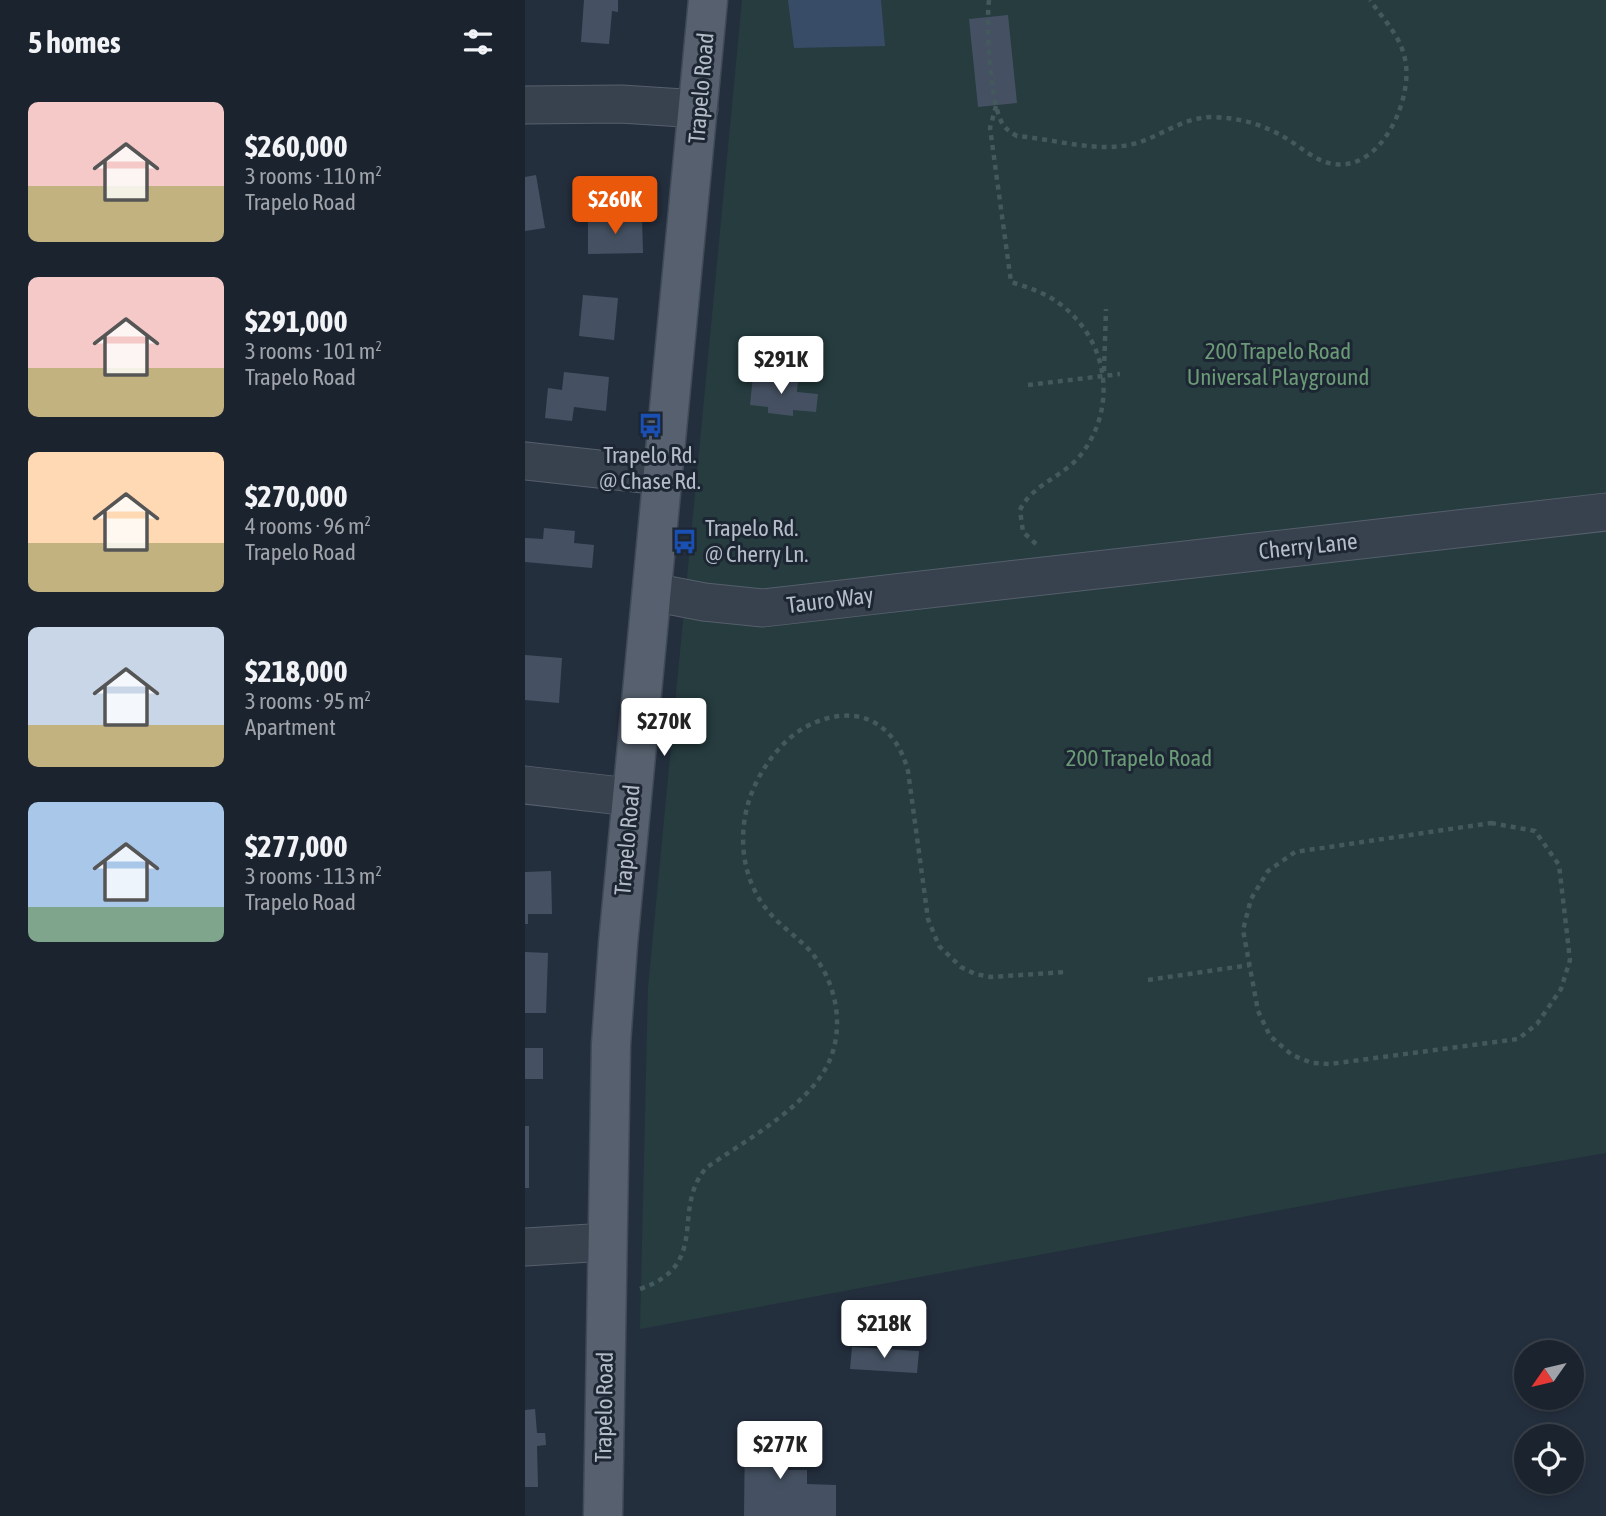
<!DOCTYPE html>
<html lang="en">
<head>
<meta charset="utf-8">
<style>
	:root { --surface:#1b232e; --page:#242b36; --text:#f1f3f6; --muted:#a0a4aa; --line:#39404a; --accent:#ea580c }
	body { margin:0; font-family:"Asap Condensed",sans-serif; background:var(--page); color:var(--text); height:100vh; display:flex; flex-direction:column; font-size:26px; white-space:nowrap }
	* { box-sizing:border-box; margin:0 }
	p { font-size:23px; color:var(--muted) }
	.icon { flex:none; width:38px; height:38px; fill:none; stroke:currentColor; stroke-width:2; stroke-linecap:round; stroke-linejoin:round }
	.map { position:relative; flex:1; overflow:hidden }
	.drawer { display:flex; flex-direction:column; background:var(--surface); width:525px }
	.drawer>* { flex:none }
	.needle { width:46px; rotate:236deg }
	.fabs { position:absolute; left:989px; top:1340px; display:grid; gap:14px }
	.fabs a { display:grid; place-items:center; width:70px; height:70px; border-radius:50%; background:var(--surface); box-shadow:0 4px 10px #0003,0 0 0 2px var(--line); font-size:35px }
	.price { position:absolute; translate:-50% -60px; padding:0 16px; border-radius:7px; background:#fff; color:#222; font-size:23px; line-height:46px; filter:drop-shadow(0 2px 4px #0008) }
	.price::after { content:''; position:absolute; left:50%; top:42px; width:21px; height:16px; margin-left:-10px; background:inherit; clip-path:polygon(0 0,100% 0,50% 100%) }
	.price.on { background:var(--accent); color:#fff }
	ul { padding:0; list-style:none }
	li { display:flex; align-items:center; gap:21px; height:175px; padding:0 28px }
	li span { display:grid; place-items:center; flex:none; width:196px; height:140px; border-radius:10px; color:#555 }
	li>.icon { margin-inline-start:auto }
	span .icon { width:84px; height:84px; fill:#fffc; stroke-width:1 }
	li b { font-size:30px }
	h2 { display:flex; justify-content:space-between; align-items:center; height:84px; padding:0 28px; font-size:30px }
	main { display:flex; flex:1; min-height:0 }
	.map>svg:first-child { display:block }
	.green { fill:#263c3f }
	.water { fill:#394c67 }
	.building { fill:#455162 }
	.lines { fill:none; stroke-linecap:round; stroke-linejoin:round }
	.minor-casing { stroke:#565f6c; stroke-width:39 }
	.major-casing { stroke:#414a57; stroke-width:41 }
	.path { stroke:#44595c; stroke-width:4.5; stroke-dasharray:5 5; stroke-linecap:butt }
	.minor { stroke:#38414e; stroke-width:37 }
	.major { stroke:#56606e; stroke-width:38 }
	.labels { text-anchor:middle; stroke-width:6; stroke-linejoin:round; paint-order:stroke }
	.street-label { font-size:23px; fill:#b4bcc9; stroke:#1d2633 }
	.park-label { font-size:23px; fill:#6b9a76; stroke:#1d2633 }
	.poi-label { font-size:23px; fill:#b4bcc9; stroke:#1d2633 }
</style>
</head>
<body>
<main>
<section class="drawer">
<h2>5 homes<svg class="icon" aria-label="filters" viewBox="0 0 24 24"><path d="M4 7h16M4 17h16"/><circle cx="9" cy="7" r="2"/><circle cx="15" cy="17" r="2"/></svg></h2>
<ul>
<li><span style="background:linear-gradient(#f6c9c9 60%,#c2b280 0)"><svg class="icon" aria-label="home" viewBox="0 0 24 24"><path d="M3 11l9-7 9 7M6 9v11h12V9"/></svg></span><div><b>$260,000</b><p>3 rooms · 110 m²</p><p>Trapelo Road</p></div></li>
<li><span style="background:linear-gradient(#f6c9c9 65%,#c2b280 0)"><svg class="icon" aria-label="home" viewBox="0 0 24 24"><path d="M3 11l9-7 9 7M6 9v11h12V9"/></svg></span><div><b>$291,000</b><p>3 rooms · 101 m²</p><p>Trapelo Road</p></div></li>
<li><span style="background:linear-gradient(#ffd9b3 65%,#c2b280 0)"><svg class="icon" aria-label="home" viewBox="0 0 24 24"><path d="M3 11l9-7 9 7M6 9v11h12V9"/></svg></span><div><b>$270,000</b><p>4 rooms · 96 m²</p><p>Trapelo Road</p></div></li>
<li><span style="background:linear-gradient(#c9d6e8 70%,#c2b280 0)"><svg class="icon" aria-label="home" viewBox="0 0 24 24"><path d="M3 11l9-7 9 7M6 9v11h12V9"/></svg></span><div><b>$218,000</b><p>3 rooms · 95 m²</p><p>Apartment</p></div></li>
<li><span style="background:linear-gradient(#a9c7e8 75%,#7fa58c 0)"><svg class="icon" aria-label="home" viewBox="0 0 24 24"><path d="M3 11l9-7 9 7M6 9v11h12V9"/></svg></span><div><b>$277,000</b><p>3 rooms · 113 m²</p><p>Trapelo Road</p></div></li>
</ul>
</section>
<div class="map">
<svg width="1081" height="1516" viewBox="0 0 1081 1516">
	<rect width="100%" height="100%" fill="#242f3e"/>
	<path class="green" d="M217 0H1081V1153L863 1190 115 1329 123 988Z"/>
	<path class="water" d="M263 0H356L360 46 269 48Z"/>
	<g class="building">
		<path d="M59 0H93V12L87 11 84 44 56 42Z"/>
		<path d="M483 15 492 103 453 107 444 19Z"/>
		<path d="M11 175 20 228 0 231V177Z"/>
		<path d="M117 218 118 253 63 254V219Z"/>
		<path d="M58 295 93 298 89 340 54 336Z"/>
		<path d="M39 372 84 377 81 411 49 407 47 421 20 418 23 388 37 390Z"/>
		<path d="M228 376 273 381 272 392 293 394 291 412 268 410V416L243 413V407L225 405Z"/>
		<path d="M19 528 50 531 49 543 69 545 67 568 0 562V538L18 539Z"/>
		<path d="M0 655 37 658 34 703 0 700Z"/>
		<path d="M26 871 27 914H3V924H0V872Z"/>
		<path d="M0 952 23 953 21 1013H0Z"/>
		<rect x="0" y="1048" width="18" height="31"/>
		<rect x="0" y="1126" width="4" height="62"/>
		<path d="M327 1347 394 1351 392 1373 325 1369Z"/>
		<path d="M10 1409 12 1433H20L21 1445 12 1446 13 1487H0V1410Z"/>
		<path d="M220 1431H263V1470H282V1484L311 1485V1516H219Z"/>
	</g>
	<g class="lines">
		<defs>
			<g id="minor">
				<path d="M0 105 96 104 174 109"/>
				<path d="M0 461 137 476"/>
				<path d="M127 592 179 602 238 608 1081 512"/>
				<path d="M0 785 105 797"/>
				<path d="M0 1247 82 1242"/>
			</g>
			<path id="major" d="M78 1516 86 1044 93 944 183 0"/>
		</defs>
		<use href="#minor" class="minor-casing"/>
		<use href="#major" class="major-casing"/>
		<g class="path">
			<path d="M464 0C461 26 465 98 476 121 480 129 485 132 492 136 529 139 572 153 608 144 636 137 657 117 688 117 718 118 743 126 767 142 779 150 791 160 804 163 855 176 889 99 880 59 875 35 858 19 845 0"/>
			<path d="M471 106 465 128 486 282C502 287 521 293 535 304 582 339 593 404 558 452 541 476 507 484 495 510L498 532 511 544"/>
			<path d="M579 371 581 309"/>
			<path d="M503 385 595 374"/>
			<path d="M966 823 1010 831 1034 865 1045 960 1036 989 1012 1024 993 1039 805 1064 787 1063 767 1055 745 1036 733 1011 718 930 726 899 743 871 770 852Z"/>
			<path d="M623 980 725 965"/>
			<path d="M115 1289C187 1264 145 1211 181 1168 222 1139 294 1101 308 1051 318 1018 309 979 286 952 273 937 256 927 243 911 213 875 211 822 232 781 244 757 265 732 291 722 336 704 371 725 383 771L403 919 414 946 436 967 450 974 466 977 540 972"/>
		</g>
		<use href="#minor" class="minor"/>
		<use href="#major" class="major"/>
	</g>
	<defs>
		<symbol id="bus-bare" viewBox="-9 -9 18 18"><path d="M-5-6H5V4H4V6H2V4H-2V6H-4V4H-5ZM-3.5-4V0h7V-4ZM-3.5 1.2v1.5H-2V1.2ZM2 1.2v1.5H3.5V1.2Z" fill="#1a4fb4" stroke="#1d2633" stroke-width="2.5" paint-order="stroke"/></symbol>
	</defs>
	<g fill-rule="evenodd">
		<use href="#bus-bare" x="108" y="408" width="35" height="35"/>
		<use href="#bus-bare" x="142" y="524" width="35" height="35"/>
	</g>
	<g class="labels">
		<g class="street-label">
			<text transform="translate(176 88) rotate(-85)" y="8">Trapelo Road</text>
			<text transform="translate(783 546) rotate(-6)" y="8">Cherry Lane</text>
			<text transform="translate(305 600) rotate(-7)" y="8">Tauro Way</text>
			<text transform="translate(102 840) rotate(-85)" y="8">Trapelo Road</text>
			<text transform="translate(79 1407) rotate(-89)" y="8">Trapelo Road</text>
		</g>
		<g class="park-label">
			<text x="753" y="359">200 Trapelo Road<tspan x="753" dy="26">Universal Playground</tspan></text>
			<text x="614" y="766">200 Trapelo Road</text>
		</g>
		<g class="poi-label">
			<text x="125" y="463">Trapelo Rd.<tspan x="125" dy="26">@ Chase Rd.</tspan></text>
			<text x="180" y="536" text-anchor="start">Trapelo Rd.<tspan x="180" dy="26">@ Cherry Ln.</tspan></text>
		</g>
	</g>
</svg>
<div class="fabs">
<a><svg class="needle" viewBox="-14 -14 28 28"><path d="M0-13l5 13h-10z" fill="#e53935"/><path d="M0 13l5-13h-10z" fill="#a0a4aa"/></svg></a>
<a><svg class="icon" aria-label="locate" viewBox="0 0 24 24"><circle cx="12" cy="12" r="6"/><path d="M12 2v4M12 18v4M2 12h4M18 12h4"/></svg></a>
</div>
<b class="price on" style="left:90px;top:236px">$260K</b>
<b class="price" style="left:256px;top:396px">$291K</b>
<b class="price" style="left:139px;top:758px">$270K</b>
<b class="price" style="left:359px;top:1360px">$218K</b>
<b class="price" style="left:255px;top:1481px">$277K</b>
</div>
</main>
</body>
</html>
